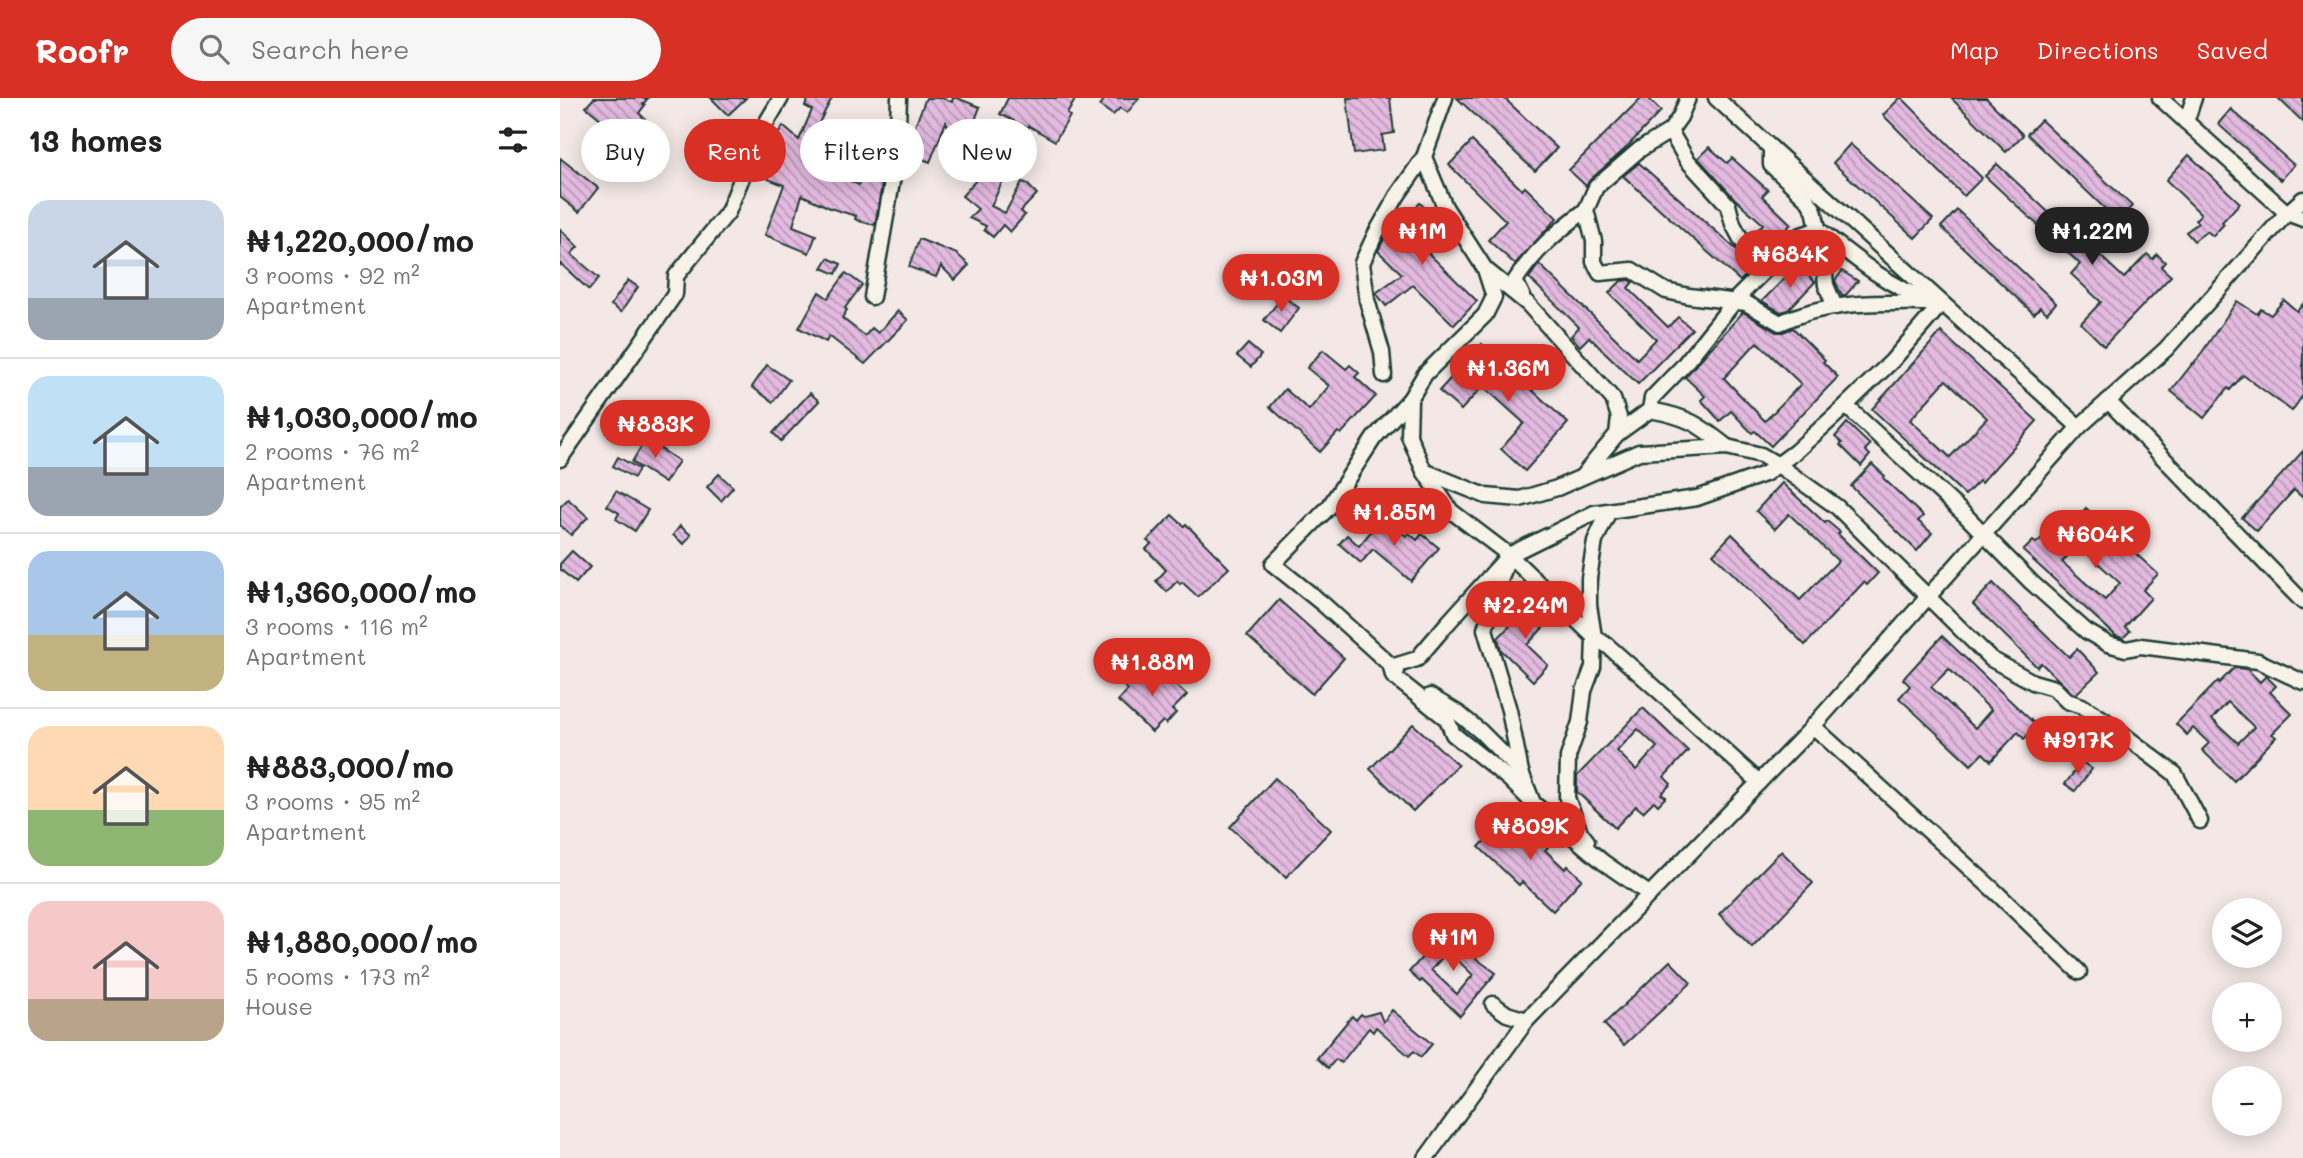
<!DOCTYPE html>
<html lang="en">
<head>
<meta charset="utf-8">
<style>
	:root { --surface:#fff; --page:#f6f6f6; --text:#222; --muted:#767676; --line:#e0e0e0; --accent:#d93025 }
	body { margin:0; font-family:Mali,sans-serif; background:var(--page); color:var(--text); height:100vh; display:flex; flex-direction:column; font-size:26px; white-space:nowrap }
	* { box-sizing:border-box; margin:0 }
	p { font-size:23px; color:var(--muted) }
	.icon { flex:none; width:38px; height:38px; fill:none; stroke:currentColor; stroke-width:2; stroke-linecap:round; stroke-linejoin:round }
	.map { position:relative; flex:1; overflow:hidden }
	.drawer { display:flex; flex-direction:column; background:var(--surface); width:560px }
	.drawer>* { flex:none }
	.hud { position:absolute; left:21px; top:21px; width:665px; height:63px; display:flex; gap:14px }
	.buttons { position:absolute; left:1652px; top:800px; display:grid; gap:14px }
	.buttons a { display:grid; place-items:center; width:70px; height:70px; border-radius:50%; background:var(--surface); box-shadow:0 4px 18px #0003; font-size:35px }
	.price { position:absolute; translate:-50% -60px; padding:0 16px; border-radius:24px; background:var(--accent); color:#fff; font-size:23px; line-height:46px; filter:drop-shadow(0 2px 4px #0008) }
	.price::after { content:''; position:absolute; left:50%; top:42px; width:21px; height:16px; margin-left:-10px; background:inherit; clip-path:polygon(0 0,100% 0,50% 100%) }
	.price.on { background:#222; color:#fff }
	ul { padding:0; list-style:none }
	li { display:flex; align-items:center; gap:21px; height:175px; padding:0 28px }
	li+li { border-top:2px solid var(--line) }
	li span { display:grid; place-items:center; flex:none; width:196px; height:140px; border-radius:21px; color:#555 }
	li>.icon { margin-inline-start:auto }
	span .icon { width:84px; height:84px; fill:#fffc; stroke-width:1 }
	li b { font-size:30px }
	h2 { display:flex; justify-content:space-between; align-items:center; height:84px; padding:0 28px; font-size:30px }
	.chip { padding:0 24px; border-radius:32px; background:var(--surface); box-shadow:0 4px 18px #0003; font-size:24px; line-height:63px }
	.chip.on { background:var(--accent); color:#fff }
	header { display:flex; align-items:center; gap:42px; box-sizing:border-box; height:98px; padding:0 35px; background:var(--accent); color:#fff }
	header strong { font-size:33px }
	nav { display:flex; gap:38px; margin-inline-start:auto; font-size:24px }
	.search { width:490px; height:63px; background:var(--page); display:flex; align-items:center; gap:18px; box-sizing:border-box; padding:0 24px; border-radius:38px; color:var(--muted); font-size:26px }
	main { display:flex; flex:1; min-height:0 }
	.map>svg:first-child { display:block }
	.building { fill:url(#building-back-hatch); stroke:#1f3d34; stroke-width:2; fill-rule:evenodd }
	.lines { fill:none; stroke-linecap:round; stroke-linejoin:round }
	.minor-casing { stroke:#1f3d34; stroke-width:19 }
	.minor { stroke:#f7f3e8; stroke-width:14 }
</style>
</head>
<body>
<header>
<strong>Roofr</strong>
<div class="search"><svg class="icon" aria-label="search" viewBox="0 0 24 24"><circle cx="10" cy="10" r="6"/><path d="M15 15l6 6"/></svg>Search here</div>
<nav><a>Map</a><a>Directions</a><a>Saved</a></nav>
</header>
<main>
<section class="drawer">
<h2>13 homes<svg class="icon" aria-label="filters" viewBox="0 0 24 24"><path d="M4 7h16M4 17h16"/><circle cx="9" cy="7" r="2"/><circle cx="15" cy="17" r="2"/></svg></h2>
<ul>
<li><span style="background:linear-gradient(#c9d6e8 70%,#9aa5b1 0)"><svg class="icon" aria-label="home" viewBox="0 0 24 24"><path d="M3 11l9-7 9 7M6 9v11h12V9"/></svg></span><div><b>₦1,220,000/mo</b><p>3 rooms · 92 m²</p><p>Apartment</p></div></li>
<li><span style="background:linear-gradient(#bfe0f5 65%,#9aa5b1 0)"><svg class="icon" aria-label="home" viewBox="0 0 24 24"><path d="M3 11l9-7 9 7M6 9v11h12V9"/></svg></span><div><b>₦1,030,000/mo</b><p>2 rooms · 76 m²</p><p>Apartment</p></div></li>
<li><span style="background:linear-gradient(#a9c7e8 60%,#c2b280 0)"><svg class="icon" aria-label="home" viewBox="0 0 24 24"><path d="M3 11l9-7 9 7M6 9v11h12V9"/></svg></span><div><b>₦1,360,000/mo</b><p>3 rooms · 116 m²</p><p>Apartment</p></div></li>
<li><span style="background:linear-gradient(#ffd9b3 60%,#8fb573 0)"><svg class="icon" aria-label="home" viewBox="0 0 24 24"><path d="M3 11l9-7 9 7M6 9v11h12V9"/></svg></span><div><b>₦883,000/mo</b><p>3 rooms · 95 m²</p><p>Apartment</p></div></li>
<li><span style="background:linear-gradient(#f6c9c9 70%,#b9a48a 0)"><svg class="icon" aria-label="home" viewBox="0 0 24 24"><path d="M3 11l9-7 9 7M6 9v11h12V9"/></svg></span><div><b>₦1,880,000/mo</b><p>5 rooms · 173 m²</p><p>House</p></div></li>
</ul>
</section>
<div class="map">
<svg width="1743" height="1060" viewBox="0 0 1743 1060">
	<defs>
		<pattern id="building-back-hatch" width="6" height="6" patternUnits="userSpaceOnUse" patternTransform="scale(1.75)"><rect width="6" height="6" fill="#e4bae0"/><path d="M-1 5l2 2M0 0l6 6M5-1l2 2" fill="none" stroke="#b898b6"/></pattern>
	</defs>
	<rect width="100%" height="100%" fill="#f3e8e6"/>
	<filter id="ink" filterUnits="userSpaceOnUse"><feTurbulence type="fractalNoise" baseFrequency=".0143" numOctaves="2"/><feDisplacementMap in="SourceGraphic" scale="14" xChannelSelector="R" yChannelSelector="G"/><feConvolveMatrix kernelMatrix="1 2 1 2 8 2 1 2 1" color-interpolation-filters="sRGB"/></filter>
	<g filter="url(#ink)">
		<g class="building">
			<path d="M34 0H88L83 6 85 7 79 15 85 21 74 33 77 36 69 44 45 21 43 23 26 9Z"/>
			<path d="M151 0H186L168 17Z"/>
			<path d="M249 0H272L251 40 244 63 299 87 307 64 317 68 319 61 326 63 315 127 299 123 295 121 296 118 270 110 242 97 233 128 256 137 249 155 205 137 224 87 208 81 215 62 208 59 213 45 223 28 239 42 252 12 245 8Z"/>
			<path d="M366 0H382L392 4 393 0H397L420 9 402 56 386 24 370 64 357 59 364 43 351 38Z"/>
			<path d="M448 0H516L507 16 510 18 495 43 469 28 468 30 440 16Z"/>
			<path d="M545 0H579L567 15 560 10 553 17 540 8Z"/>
			<path d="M787 0H830L834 35 822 37 824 52 794 56Z"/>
			<path d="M897 0H944L997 50 975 73Z"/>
			<path d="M1081 0H1088L1101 13 1064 52 1030 82 1026 88 1009 72Z"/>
			<path d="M1340 0H1342L1422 80 1404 98 1323 17Z"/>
			<path d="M1391 0H1426L1463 37 1446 54Z"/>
			<path d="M1718 0H1743V24Z"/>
			<path d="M1671 11 1734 67 1721 82 1658 26Z"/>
			<path d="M1481 22 1572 108 1558 123 1467 36Z"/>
			<path d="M912 43 962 92 965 89 997 120 955 166 928 142 946 123 889 67Z"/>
			<path d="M1290 46 1373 121 1355 140 1273 65Z"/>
			<path d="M1149 49 1167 65 1172 60 1208 92 1202 98 1231 126 1205 154 1191 139 1203 126 1175 101 1138 60Z"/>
			<path d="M1629 57 1680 105 1662 124 1664 126 1653 138 1647 133 1634 143 1626 134 1638 125 1635 122 1641 116 1606 82Z"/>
			<path d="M0 60 38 90 19 114 0 99Z"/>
			<path d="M432 64 446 76 431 108 445 115 462 84 466 85 477 96 461 113 465 117 450 134 443 127 433 139 424 132 426 128 409 120 418 111 402 98Z"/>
			<path d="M1079 65 1178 153 1194 170 1180 183 1063 78Z"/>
			<path d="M1437 66 1532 155 1534 152 1564 180 1587 156 1593 161 1597 156 1605 164 1601 169 1611 178 1544 248 1521 225 1541 204 1511 176 1520 166 1425 78Z"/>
			<path d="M860 105 884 129 863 150 917 203 894 227 853 187 826 208 816 195 842 176 818 153 824 141Z"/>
			<path d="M1397 112 1496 205 1487 215 1480 209 1474 216 1381 129Z"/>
			<path d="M0 131 18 149 11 156 39 180 29 192 1 166 0 167Z"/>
			<path d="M359 141 397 156 409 167 395 182 381 168 376 179 349 169Z"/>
			<path d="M268 160 281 166 276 176 262 170Z"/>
			<path d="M979 166 1077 261 1096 241 1049 195 1061 183 1070 182 1073 184 1068 190 1108 229 1118 219 1132 231 1078 286 1029 239 1020 248 1011 238 1019 229 969 180Z"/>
			<path d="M1238 167 1255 184 1228 212 1221 214 1202 203Z"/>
			<path d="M1282 173 1298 183 1285 198H1282L1275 183Z"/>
			<path d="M286 175 302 187 285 210 287 212 282 220 305 238 312 230 318 235 338 213 348 222 305 266 269 238 266 244 239 230 259 194 268 200Z"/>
			<path d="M68 182 78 189 61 214 51 207Z"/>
			<path d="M723 198 739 210 720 235 704 222Z"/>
			<path d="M1724 202 1737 213 1743 206V297L1732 313 1683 277 1670 292 1668 290 1644 320 1611 293 1633 265 1634 266 1677 203 1697 216 1701 211 1711 217Z"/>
			<path d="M1183 214 1216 234H1223L1233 230 1265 262 1263 264 1278 279 1211 348 1195 333 1192 335 1171 313 1160 323 1141 302 1145 298 1125 279ZM1197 244 1241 286 1205 323 1164 280Z"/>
			<path d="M1381 234 1477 323 1421 385 1419 383 1405 397 1312 311ZM1386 282 1427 320 1390 359 1350 322Z"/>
			<path d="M688 246 701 257 691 269 677 258Z"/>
			<path d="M922 246 1008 325 965 373 941 351 964 325 923 288 901 312 879 293Z"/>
			<path d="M763 252 786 271 790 267 799 275 795 279 816 298 781 336 778 334 760 354 710 309 725 291 749 312 769 288 747 270Z"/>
			<path d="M207 267 229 282 213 304 192 289Z"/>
			<path d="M250 295 259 303 221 343 213 335Z"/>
			<path d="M1287 325 1310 347 1305 352 1310 357 1301 368 1280 347 1282 345 1275 339Z"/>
			<path d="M88 337 98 342 95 347 119 363 105 385 72 364Z"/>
			<path d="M1743 353V400L1734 392 1697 433 1682 420Z"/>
			<path d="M58 359 79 371 74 380 53 368Z"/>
			<path d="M1312 366 1325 378 1323 380 1363 418 1358 423 1372 435 1357 453 1291 388Z"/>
			<path d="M159 376 173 389 161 403 147 389Z"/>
			<path d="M1222 385 1265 425 1267 423 1280 434 1278 436 1318 475 1307 487 1304 484 1245 547 1153 456 1172 436 1240 502 1278 463 1229 416 1215 431 1196 413Z"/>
			<path d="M56 393 88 412 75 433 56 421 59 415 47 408Z"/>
			<path d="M8 401 28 419 11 437 0 427V409Z"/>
			<path d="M1526 410 1598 476 1583 492 1591 500 1565 529 1570 533 1563 540 1556 538 1463 453 1473 443 1476 445 1479 443 1501 418 1511 427ZM1518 447 1560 485 1545 502 1502 464Z"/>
			<path d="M612 417 624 428 626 426 669 470 638 499 622 484 620 486 617 483 607 494 596 483 606 472 586 451 591 446 587 443Z"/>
			<path d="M823 419 846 438 849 435 857 442 862 436 879 450 851 483 813 451 801 465 779 446 787 437 799 448Z"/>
			<path d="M120 428 131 437 124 446 113 437Z"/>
			<path d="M12 453 30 469 16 485 0 471V466Z"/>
			<path d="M1433 485 1509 559 1517 551 1539 574 1516 596 1512 595 1481 565 1477 569 1413 506Z"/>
			<path d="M719 502 784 560 752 596 687 538Z"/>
			<path d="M972 505 990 522 967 547 988 567 973 583 941 552 938 540Z"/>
			<path d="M1382 538 1477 628 1464 641 1458 634 1431 663 1423 655 1411 667 1339 600 1350 588 1343 581ZM1389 571 1431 612 1415 630 1371 589Z"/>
			<path d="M592 565 627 597 612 612 616 615 606 626 603 623 592 634 558 603 568 592 563 587 573 576 578 581Z"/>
			<path d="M1674 570 1687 571 1700 584 1706 578 1716 588 1710 594 1732 616 1712 636 1716 639 1674 683 1642 652 1649 645 1633 630 1627 637 1616 626 1658 583 1659 585ZM1668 604 1694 629 1678 645 1652 621Z"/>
			<path d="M1083 610 1128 653 1104 679 1111 686 1101 696 1106 699 1098 707 1094 703 1083 714 1076 708 1055 730 1017 694V678ZM1078 631 1097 649 1076 672 1057 653Z"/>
			<path d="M853 626 898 667 853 713 810 671Z"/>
			<path d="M1522 664 1532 671 1515 693 1505 686Z"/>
			<path d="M715 680 771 732 726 779 670 729Z"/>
			<path d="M951 715 988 749 985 752 1005 771 1008 768 1022 781 993 813 962 784 959 787 919 749Z"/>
			<path d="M1221 753 1253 785 1192 849 1159 816Z"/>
			<path d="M887 831 918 862 936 875 900 918 862 882 860 884 849 874ZM888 853 913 877 897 896 871 872Z"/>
			<path d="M1110 863 1131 885 1064 947 1044 926Z"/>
			<path d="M832 912 872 946 861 959 854 953 849 958 816 929 813 934 809 930 781 965 776 961 768 970 757 960 792 918 796 922 801 916 804 918 819 914 823 924Z"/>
		</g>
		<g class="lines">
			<defs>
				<g id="minor">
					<path d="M1156 0 1519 329 1606 251 1727 115 1743 101"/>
					<path d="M1600 0 1727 115 1743 121"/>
					<path d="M1626 24 1634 0"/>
					<path d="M1110 33 1127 62 1168 107 1173 126 1182 143 1207 170"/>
					<path d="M1211 50V67L1247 101 1254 112 1262 147 1266 187 1275 209"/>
					<path d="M926 172 968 206 1053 301 1059 319 1057 336 1024 376"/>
					<path d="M962 197 955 183C973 154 999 132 1026 112"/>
					<path d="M312 199 337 55 339 0"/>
					<path d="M824 277 822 254 807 202 802 165 815 137 837 98 864 59"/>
					<path d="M850 301 849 338 864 373 891 413 949 457 1034 539 1048 548 1100 594 1199 684"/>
					<path d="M1548 303 1743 504"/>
					<path d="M1286 308 1405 417 1471 484 1526 533 1548 546 1566 551 1581 548 1698 563 1743 584"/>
					<path d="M1090 312 1092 300 1122 269 1178 199 1239 138 1258 131C1290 156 1328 189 1367 201"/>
					<path d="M1057 336 1090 312C1128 319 1137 325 1167 349"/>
					<path d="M0 361 115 196 116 178 168 114 199 37 221 0"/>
					<path d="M864 373 926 398 960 401 997 390 1079 354 1167 349 1201 357 1218 367 1277 409 1431 561 1473 584 1494 590 1507 603 1522 608 1543 621 1615 676 1640 723"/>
					<path d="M946 465 925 531 949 612 961 674"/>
					<path d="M837 573 763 506 713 466 769 409 814 340 850 301 865 276 925 217 934 199 925 171 885 109 864 59 885 0"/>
					<path d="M870 598 898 615 920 633 961 674 973 705 1043 764 1089 796"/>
					<path d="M1253 628 1438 796 1519 874"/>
					<path d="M973 705 949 681 893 636 887 621 833 578 831 569 857 561 886 527 949 457 1034 415 1137 400 1205 376 1235 354 1279 314 1332 263 1382 205C1328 205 1270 201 1220 225L1186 205 1129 198 1106 193 1072 172 1040 175 1034 164V143L1026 112 1036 89 1079 52 1110 33 1120 19 1128 0"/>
					<path d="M1027 743 1020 734 1007 700 1008 659 1020 624 1024 593 1033 569 1034 539 1029 507V480L1035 443 1049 413"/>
					<path d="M933 906 947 916 967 922"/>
					<path d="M866 1060 967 922 1247 635 1519 329"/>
				</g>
			</defs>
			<use href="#minor" class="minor-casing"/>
			<use href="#minor" class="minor"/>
		</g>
	</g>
</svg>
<div class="buttons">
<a><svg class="icon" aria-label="layers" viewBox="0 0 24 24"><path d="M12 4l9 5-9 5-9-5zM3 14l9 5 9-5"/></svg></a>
<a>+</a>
<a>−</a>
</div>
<b class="price" style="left:862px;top:169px">₦1M</b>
<b class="price on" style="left:1532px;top:169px">₦1.22M</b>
<b class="price" style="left:1230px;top:192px">₦684K</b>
<b class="price" style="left:721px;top:216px">₦1.03M</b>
<b class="price" style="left:948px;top:306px">₦1.36M</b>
<b class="price" style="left:95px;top:362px">₦883K</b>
<b class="price" style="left:834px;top:450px">₦1.85M</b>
<b class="price" style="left:1535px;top:472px">₦604K</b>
<b class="price" style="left:965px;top:543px">₦2.24M</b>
<b class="price" style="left:592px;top:600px">₦1.88M</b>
<b class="price" style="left:1518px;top:678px">₦917K</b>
<b class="price" style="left:970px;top:764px">₦809K</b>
<b class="price" style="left:893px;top:875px">₦1M</b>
<div class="hud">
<a class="chip">Buy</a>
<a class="chip on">Rent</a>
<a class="chip">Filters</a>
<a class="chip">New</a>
</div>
</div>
</main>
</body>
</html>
